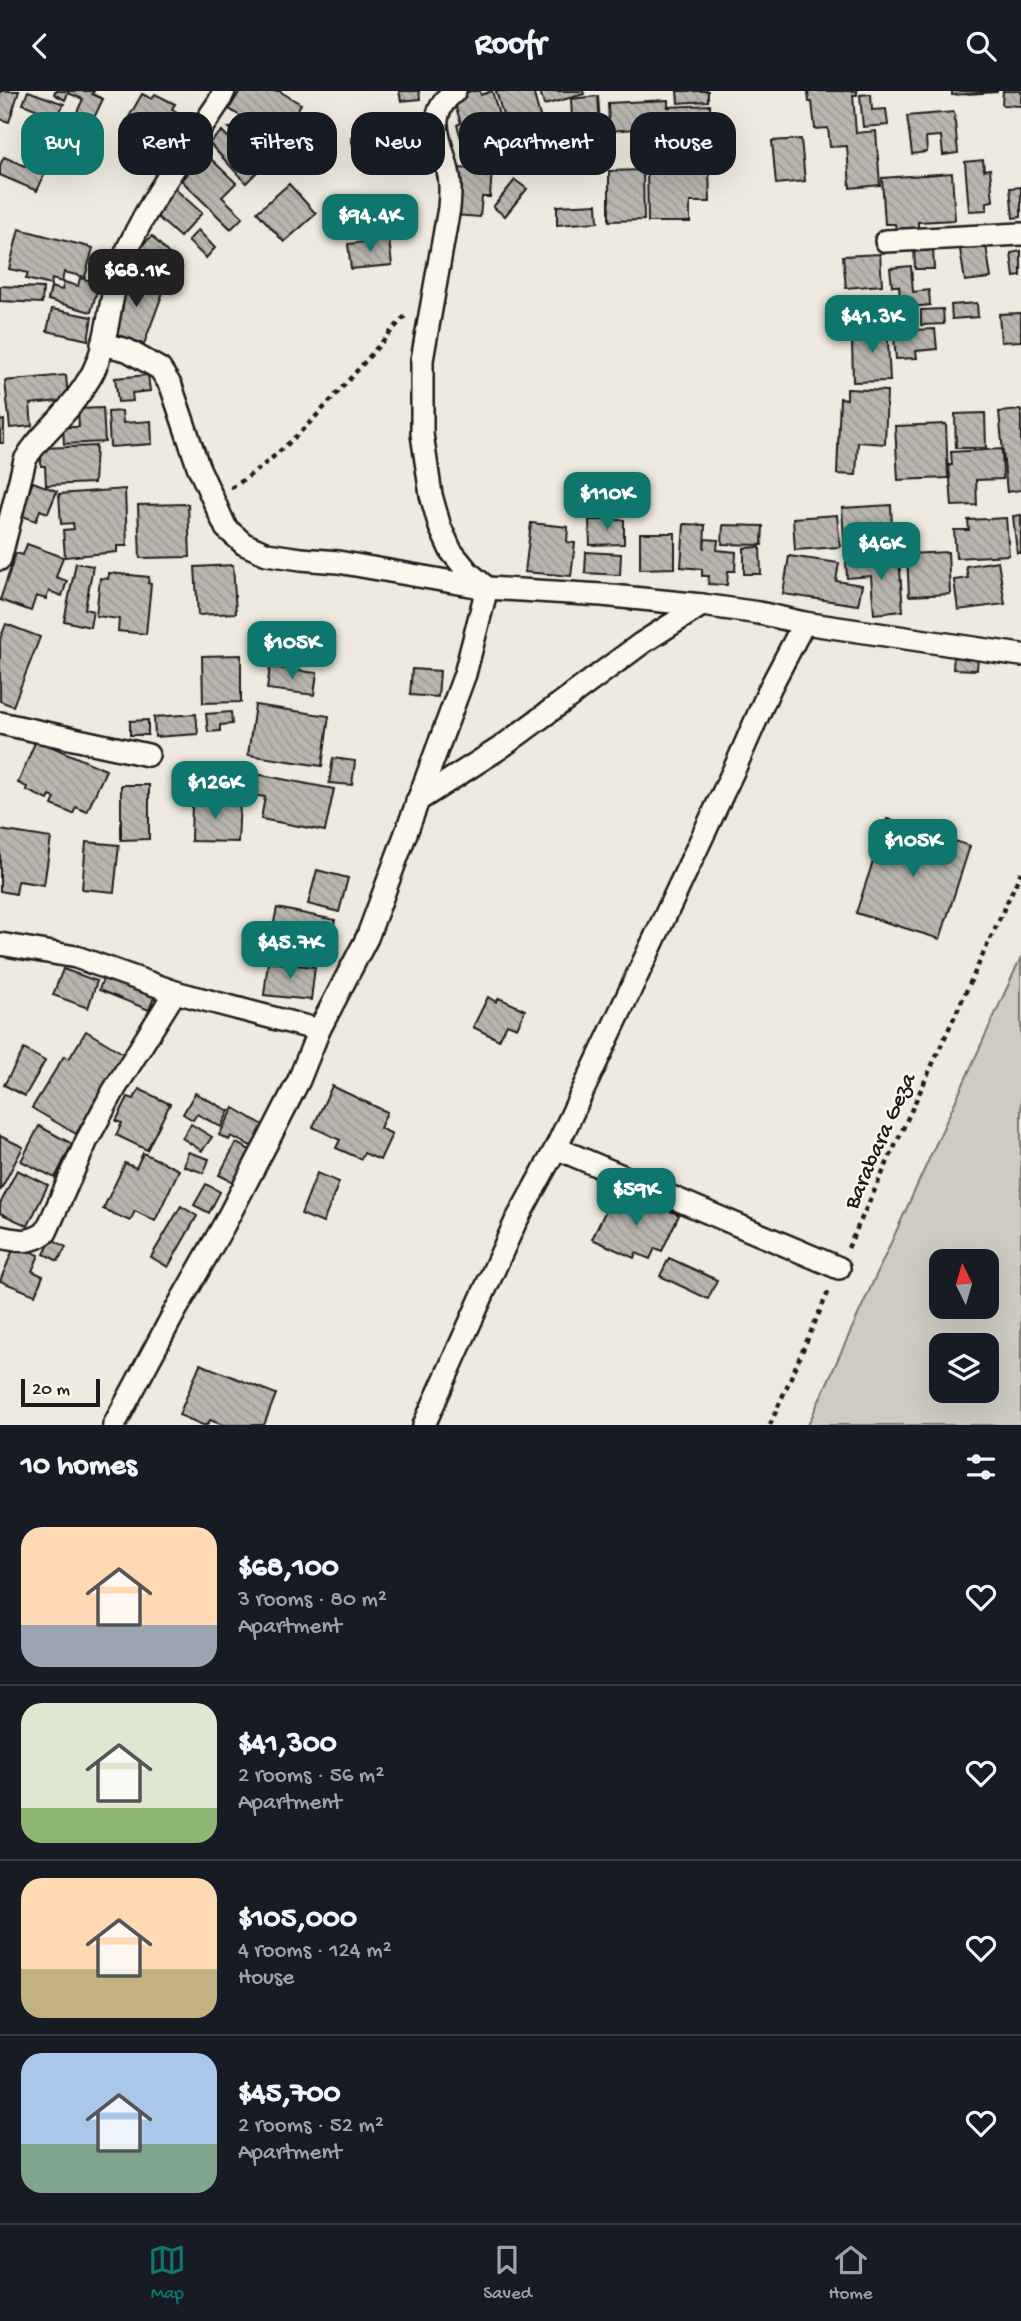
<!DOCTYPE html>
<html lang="en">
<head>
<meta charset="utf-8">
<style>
	:root { --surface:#171b24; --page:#20242c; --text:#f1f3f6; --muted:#9ea1a6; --line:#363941; --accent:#0f766e }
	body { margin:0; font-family:"Gochi Hand",sans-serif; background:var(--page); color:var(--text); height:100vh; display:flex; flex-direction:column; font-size:26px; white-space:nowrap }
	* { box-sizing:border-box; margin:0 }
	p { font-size:23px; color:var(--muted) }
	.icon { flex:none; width:38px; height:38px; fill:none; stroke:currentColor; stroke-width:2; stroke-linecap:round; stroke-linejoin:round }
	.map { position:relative; height:1334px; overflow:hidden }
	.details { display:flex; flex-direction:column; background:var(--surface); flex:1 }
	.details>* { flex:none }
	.hud { position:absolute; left:21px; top:21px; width:980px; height:63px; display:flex; gap:14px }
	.needle { width:46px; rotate:355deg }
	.controls { position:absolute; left:929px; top:1158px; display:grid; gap:14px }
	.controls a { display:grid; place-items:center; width:70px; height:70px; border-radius:14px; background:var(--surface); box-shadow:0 7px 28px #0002; font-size:35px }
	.scale { position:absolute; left:21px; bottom:18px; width:79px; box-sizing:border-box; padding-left:7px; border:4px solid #1c1c1c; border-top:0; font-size:19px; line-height:24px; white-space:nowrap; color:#1c1c1c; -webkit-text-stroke:5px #fbf7ec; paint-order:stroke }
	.price { position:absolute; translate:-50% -60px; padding:0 16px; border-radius:14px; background:var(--accent); color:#fff; font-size:23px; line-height:46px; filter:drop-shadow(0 2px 4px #0008) }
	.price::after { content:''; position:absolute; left:50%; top:42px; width:21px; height:16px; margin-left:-10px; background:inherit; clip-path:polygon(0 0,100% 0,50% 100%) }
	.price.selected { background:#222; color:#fff }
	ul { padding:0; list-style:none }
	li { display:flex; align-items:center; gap:21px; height:175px; padding:0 21px }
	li+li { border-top:2px solid var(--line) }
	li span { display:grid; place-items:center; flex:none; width:196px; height:140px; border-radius:21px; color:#555 }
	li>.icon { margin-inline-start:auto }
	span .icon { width:84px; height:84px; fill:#fffc; stroke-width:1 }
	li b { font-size:30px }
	h2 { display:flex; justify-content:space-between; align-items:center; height:84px; padding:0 21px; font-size:30px }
	.pill { padding:0 24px; border-radius:21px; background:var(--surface); box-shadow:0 7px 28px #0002; font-size:24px; line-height:63px }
	.pill.selected { background:var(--accent); color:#fff }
	header { display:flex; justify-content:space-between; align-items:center; height:91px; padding:0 21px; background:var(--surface); font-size:32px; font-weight:700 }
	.tabs { display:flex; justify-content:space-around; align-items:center; height:98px; border-top:2px solid var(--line); background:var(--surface); font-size:19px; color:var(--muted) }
	.tabs a { display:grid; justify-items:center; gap:4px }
	.tabs .selected { color:var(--accent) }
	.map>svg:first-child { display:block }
	.grass { fill:#ceccc2; stroke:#75746f; stroke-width:2; fill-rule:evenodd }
	.building { fill:url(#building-back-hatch); stroke:#1c1c1c; stroke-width:2 }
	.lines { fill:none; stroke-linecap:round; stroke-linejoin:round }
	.street-casing { stroke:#1c1c1c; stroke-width:26 }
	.path { stroke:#1c1c1c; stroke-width:4.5; stroke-dasharray:5 5; stroke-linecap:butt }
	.street { stroke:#fbf7ec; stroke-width:21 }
	.labels { text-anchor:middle; stroke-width:5; stroke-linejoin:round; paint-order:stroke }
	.street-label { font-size:23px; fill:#1c1c1c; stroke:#fbf7ec }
</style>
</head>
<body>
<header><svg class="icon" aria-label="back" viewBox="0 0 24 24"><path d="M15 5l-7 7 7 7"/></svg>Roofr<svg class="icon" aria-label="search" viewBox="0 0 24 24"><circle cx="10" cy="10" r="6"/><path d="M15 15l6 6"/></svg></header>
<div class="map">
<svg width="1021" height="1334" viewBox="0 0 1021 1334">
	<defs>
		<pattern id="building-back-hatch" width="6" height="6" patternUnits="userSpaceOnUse" patternTransform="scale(1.75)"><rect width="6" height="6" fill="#b9b6af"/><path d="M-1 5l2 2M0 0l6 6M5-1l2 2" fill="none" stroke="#9e9c96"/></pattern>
	</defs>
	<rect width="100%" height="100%" fill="#eeeadf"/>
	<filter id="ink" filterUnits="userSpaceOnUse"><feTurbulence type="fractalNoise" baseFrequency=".0143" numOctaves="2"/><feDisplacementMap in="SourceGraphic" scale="14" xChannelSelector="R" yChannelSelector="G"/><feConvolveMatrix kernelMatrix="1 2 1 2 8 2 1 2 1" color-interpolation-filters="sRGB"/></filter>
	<g filter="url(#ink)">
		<path class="grass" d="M1021 866V1334H808ZM942 1171H987V1216H942ZM942 1255H987V1300H942Z"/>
		<g class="building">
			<path d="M0 0H19L9 31 0 28Z"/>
			<path d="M28 0 64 13 60 20 70 24 62 44 38 34 43 21 23 13Z"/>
			<path d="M55 0H94L92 3 103 8 93 29 77 21 83 8 68 2 65 9 54 3Z"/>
			<path d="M240 0H253L257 2 258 0H279L301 13 279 49 229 18Z"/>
			<path d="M399 0H419L420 8 401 10Z"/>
			<path d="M471 0H480L481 4 492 0 499 24 495 25 502 45 464 57 457 34 461 32 454 11 465 7 464 2Z"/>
			<path d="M496 0H533L543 36 509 45Z"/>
			<path d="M540 0H583L584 3 544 14Z"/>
			<path d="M677 0H708V10L678 12Z"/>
			<path d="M808 0H857V4H853L856 42 876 40 880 94 850 97 847 55 830 56 828 37 815 38 812 11H809Z"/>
			<path d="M952 0H997V1L952 4Z"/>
			<path d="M1003 0H1021V15L1002 14Z"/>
			<path d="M142 3 152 8 155 3 175 13 172 18 191 29 171 65 122 38Z"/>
			<path d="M871 3 872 19 886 18 888 34 863 36 860 4Z"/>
			<path d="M598 5 603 75 586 76 584 52 574 53V46L564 47 563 27 572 26 571 8Z"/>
			<path d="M668 9V16L710 14 713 73 691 74 689 34 679 35 681 74 638 76 636 38 609 40 608 12Z"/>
			<path d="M954 21 958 62 943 64 941 45 926 46 927 61 912 63 907 25Z"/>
			<path d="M253 34 242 48 229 37Z"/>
			<path d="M222 40 259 79 246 92 209 52Z"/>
			<path d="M375 40 382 66 358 73 351 47Z"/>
			<path d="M801 48 805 90 776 93 772 50Z"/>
			<path d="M505 56 506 70 466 73 465 59Z"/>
			<path d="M31 60 51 69 37 100 0 84V74L4 66 25 75Z"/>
			<path d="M210 67 236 92 222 106 243 126 231 138 181 89 193 77 196 80Z"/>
			<path d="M983 69 984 79 990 78 993 110 987 111V119L969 120 965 71Z"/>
			<path d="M647 76H709L710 111H690V131H648Z"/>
			<path d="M458 77 492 79 490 106H482L480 126 454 124Z"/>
			<path d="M643 79 644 129 609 130V80Z"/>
			<path d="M952 82 955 129 918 131V138L896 139 895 133H885L882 87Z"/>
			<path d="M515 89 527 98 505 125 493 116Z"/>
			<path d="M289 93 316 123 284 151 257 121Z"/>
			<path d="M1021 96V126L1013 127 1010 97Z"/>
			<path d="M174 97 202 122 180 146 152 121Z"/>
			<path d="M597 113 598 131 557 134V115Z"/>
			<path d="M19 138 93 157 85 186 64 181 62 191 52 188 51 194 26 188 28 182 9 178Z"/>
			<path d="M198 139 215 157 206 167 188 150Z"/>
			<path d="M152 145 182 177 168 189 139 157Z"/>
			<path d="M389 148 392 174 351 178 348 153Z"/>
			<path d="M985 148 991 187 965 190 959 152Z"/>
			<path d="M914 157H933L934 178H915Z"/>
			<path d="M1021 160V185L1014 186 1011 162Z"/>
			<path d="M880 163 882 194 846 197 843 165Z"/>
			<path d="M911 175 913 201 929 199 930 214 901 217 899 195H892L890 177Z"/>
			<path d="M128 182 165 196 144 253 107 240Z"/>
			<path d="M80 187 99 192 91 221 48 209 51 196 62 199 64 191 78 195Z"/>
			<path d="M0 195 43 197 42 212 0 210Z"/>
			<path d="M977 212 978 226 952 228 951 214Z"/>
			<path d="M52 218 92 226 88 249 47 240Z"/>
			<path d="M943 218 944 233 921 234V219Z"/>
			<path d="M1021 222V250L1001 251 999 223Z"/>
			<path d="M913 223 915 239 935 238 937 258 916 260 917 267 896 268 892 225Z"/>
			<path d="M887 232 890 290 853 291 852 248H864V233Z"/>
			<path d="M66 284 68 309 30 313 32 335 10 337 5 290Z"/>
			<path d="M148 284 150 300 132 302 133 310 118 311 115 287Z"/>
			<path d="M847 298 887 300 885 353 858 351 856 384 837 383 840 307 847 308Z"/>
			<path d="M0 304V330L4 329V352H0Z"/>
			<path d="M103 317 105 351 64 353 63 336H79L78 318Z"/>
			<path d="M1021 319V399L1007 401 999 321Z"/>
			<path d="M122 320 123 332 151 330 152 353 110 356 108 321Z"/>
			<path d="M985 322 986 357H956L955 323Z"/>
			<path d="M946 333 948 387 898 389 895 335Z"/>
			<path d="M96 355 94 392 46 394 45 375H41V357Z"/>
			<path d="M1002 358 1003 388 976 389 977 414 952 415 949 374H952L951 361Z"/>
			<path d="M33 391 57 400 48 422 40 419 36 430 20 424Z"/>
			<path d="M125 398 127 455H117V461L65 466 63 439 74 438 73 432 61 433 59 403Z"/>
			<path d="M188 413 190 466 140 467 138 414Z"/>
			<path d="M891 414 893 459 845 462 842 417Z"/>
			<path d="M837 424 840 456 795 459 793 427Z"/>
			<path d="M1021 424V462H1017L1013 425Z"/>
			<path d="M1006 427 1009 464 956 467 954 439H969L968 429Z"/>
			<path d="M589 429H624V453L590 454Z"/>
			<path d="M531 432 568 436 567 451 575 452 571 485 525 481Z"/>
			<path d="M684 433 705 434 704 458 705 448 718 449 717 459 736 461 735 480H728L727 494 708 493 709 485H702V478L681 476Z"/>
			<path d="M723 434 763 435 762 454 722 453Z"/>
			<path d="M640 442H675V477L640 478Z"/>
			<path d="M27 453 63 466 56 486 67 490 62 505 49 500 46 508 36 505 31 520 0 509 16 462 23 464Z"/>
			<path d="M760 456 761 483H744V457Z"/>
			<path d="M586 461 621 463 620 484 585 482Z"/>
			<path d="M948 461 950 503 909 505 907 463Z"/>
			<path d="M789 465 839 472 836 490 862 494 858 514 783 503Z"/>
			<path d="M899 466 903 520 874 523 871 485 847 487 846 471Z"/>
			<path d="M998 470 1005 513 958 519 954 489 968 487 966 475Z"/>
			<path d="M76 472 93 475 85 518 93 520 90 536 64 530Z"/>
			<path d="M233 474 236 522 198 524 195 476Z"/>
			<path d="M109 482 149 486 148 492 151 493 146 543 118 540 119 528 96 525 100 487 108 488Z"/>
			<path d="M6 533 40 546 13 615 0 610V548Z"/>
			<path d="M954 563 978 565 977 579 953 578Z"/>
			<path d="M241 564V611L203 612 202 565Z"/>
			<path d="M270 576 317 582 314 604 267 598Z"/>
			<path d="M412 578 440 580 438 606 410 604Z"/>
			<path d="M255 614 329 625 322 675 248 664Z"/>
			<path d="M231 621 232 633 220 634V640L208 641 206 623Z"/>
			<path d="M196 623 198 643 155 646 154 626Z"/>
			<path d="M148 629V644H130V630Z"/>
			<path d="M36 649 106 679 87 721 76 716 73 723 52 714 55 707 50 705 48 709 26 699 27 696 18 692Z"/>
			<path d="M333 667 355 670 352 694 329 692Z"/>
			<path d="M256 683 334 698 325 740 261 728 265 706 252 704Z"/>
			<path d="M121 694H149V748L121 749Z"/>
			<path d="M192 709 240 710 238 751 191 750Z"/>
			<path d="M887 728 970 755 940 848 856 822Z"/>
			<path d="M0 739 51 747 44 794 18 790 16 803 0 800Z"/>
			<path d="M86 751 119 754 114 801 82 798Z"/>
			<path d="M317 779 348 787 339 821 308 813Z"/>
			<path d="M277 817 335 829 327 871 268 859Z"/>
			<path d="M268 871 315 876 311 909 264 904Z"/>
			<path d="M63 878 97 890 88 917 53 904Z"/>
			<path d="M105 882 156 902 149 919 99 899Z"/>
			<path d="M488 906 496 911 499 907 525 919 517 937 507 933 499 949 473 936Z"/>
			<path d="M86 940 129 966 97 1017 93 1014 76 1043 32 1017 64 965 69 968Z"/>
			<path d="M24 958 45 970 25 1005 4 994Z"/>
			<path d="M332 995 387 1021 380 1037 392 1043 380 1069 364 1062 361 1068 336 1057 340 1049 313 1036Z"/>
			<path d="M139 998 170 1013 147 1059 116 1044 122 1032 116 1030 128 1006 134 1008Z"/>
			<path d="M195 1002 229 1020 221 1036 197 1023 193 1029 183 1023Z"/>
			<path d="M234 1017 265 1035 253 1056 231 1045 229 1049 219 1044Z"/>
			<path d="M191 1033 212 1046 202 1060 182 1047Z"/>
			<path d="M39 1035 72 1053 55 1087 21 1070Z"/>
			<path d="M0 1045 23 1056 0 1100Z"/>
			<path d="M236 1052 252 1060 235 1092 219 1084Z"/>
			<path d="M188 1061 209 1068 204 1082 184 1075Z"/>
			<path d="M143 1062 179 1079 155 1130 135 1120 130 1130 103 1118 125 1072 136 1077Z"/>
			<path d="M17 1079 48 1094 28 1135 0 1122V1113Z"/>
			<path d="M317 1082 339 1091 323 1132 301 1123Z"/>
			<path d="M206 1093 220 1101 209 1122 194 1114Z"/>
			<path d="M619 1106 645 1118 649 1110 679 1124 662 1160 655 1157 650 1168 636 1162 634 1167 592 1148 608 1115 614 1117Z"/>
			<path d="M181 1115 197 1125 168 1176 151 1166Z"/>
			<path d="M52 1148 66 1156 58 1170 44 1163Z"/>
			<path d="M15 1154 39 1164 32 1180 43 1185 35 1204 0 1190Z"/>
			<path d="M669 1167 717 1189 708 1208 660 1185Z"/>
			<path d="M200 1273 276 1303 264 1334H223L210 1329 207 1334H203L179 1324Z"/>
		</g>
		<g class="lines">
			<defs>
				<g id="street">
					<path d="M886 150 1021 143"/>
					<path d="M102 253 127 259 160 278 171 295 198 375 226 437 244 453 267 463 301 468 338 471 487 497 602 504 702 514 759 522 804 532 1021 564"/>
					<path d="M0 468 25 369C34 353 46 342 59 328 71 315 82 300 91 285 110 250 108 208 122 171 145 114 185 62 219 11L224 0"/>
					<path d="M0 632 148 664"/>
					<path d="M417 710 500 657 642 552 702 514"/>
					<path d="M0 853 76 866 175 901 319 939"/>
					<path d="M556 1057 839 1177"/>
					<path d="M0 1146C19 1150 30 1153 46 1141L87 1049 114 999 175 901"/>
					<path d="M114 1334 173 1224 225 1132 273 1040 299 989 319 939 367 847 465 583 487 497 468 481 451 460 440 436 431 404 422 343V269L449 117C450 107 451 95 449 85 443 51 422 26 455 0"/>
					<path d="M424 1334 515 1132 556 1057 738 670 770 597 804 532"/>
				</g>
			</defs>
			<use href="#street" class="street-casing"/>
			<g class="path">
				<path d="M231 397C300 354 351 284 406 224"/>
				<path d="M848 1157 1021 781"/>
				<path d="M770 1334 830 1197"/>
			</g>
			<use href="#street" class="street"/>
		</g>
	</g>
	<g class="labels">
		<g class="street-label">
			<text transform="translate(878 1049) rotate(-66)" y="8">Barabara Geza</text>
		</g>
	</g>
</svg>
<div class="controls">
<a><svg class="needle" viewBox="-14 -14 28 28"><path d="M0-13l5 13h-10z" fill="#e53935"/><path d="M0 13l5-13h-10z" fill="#9ea1a6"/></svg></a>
<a><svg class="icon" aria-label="layers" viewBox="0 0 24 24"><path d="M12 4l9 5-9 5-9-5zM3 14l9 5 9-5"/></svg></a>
</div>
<div class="scale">20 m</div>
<b class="price" style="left:370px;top:163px">$94.4K</b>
<b class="price selected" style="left:136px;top:218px">$68.1K</b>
<b class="price" style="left:872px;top:264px">$41.3K</b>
<b class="price" style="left:607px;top:441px">$110K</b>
<b class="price" style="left:881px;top:491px">$46K</b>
<b class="price" style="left:292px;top:590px">$105K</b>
<b class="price" style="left:215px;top:730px">$126K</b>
<b class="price" style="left:913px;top:788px">$105K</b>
<b class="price" style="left:290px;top:890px">$45.7K</b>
<b class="price" style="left:636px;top:1137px">$59K</b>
<div class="hud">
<a class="pill selected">Buy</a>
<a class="pill">Rent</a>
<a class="pill">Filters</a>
<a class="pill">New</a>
<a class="pill">Apartment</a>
<a class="pill">House</a>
</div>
</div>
<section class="details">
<h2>10 homes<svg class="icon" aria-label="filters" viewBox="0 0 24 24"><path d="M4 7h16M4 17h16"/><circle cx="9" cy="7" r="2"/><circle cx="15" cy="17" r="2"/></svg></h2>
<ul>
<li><span style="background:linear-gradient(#ffd9b3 70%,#9aa5b1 0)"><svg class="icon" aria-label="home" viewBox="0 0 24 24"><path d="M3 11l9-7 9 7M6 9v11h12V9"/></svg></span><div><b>$68,100</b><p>3 rooms · 80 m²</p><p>Apartment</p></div><svg class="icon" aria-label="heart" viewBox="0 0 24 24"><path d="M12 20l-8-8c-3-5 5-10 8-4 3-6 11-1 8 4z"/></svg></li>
<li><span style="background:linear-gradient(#dfe7d0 75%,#8fb573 0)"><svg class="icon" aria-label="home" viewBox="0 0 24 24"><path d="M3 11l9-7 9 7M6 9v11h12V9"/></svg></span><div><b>$41,300</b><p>2 rooms · 56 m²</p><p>Apartment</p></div><svg class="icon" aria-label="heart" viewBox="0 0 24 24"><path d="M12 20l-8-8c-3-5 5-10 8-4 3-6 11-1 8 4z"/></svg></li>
<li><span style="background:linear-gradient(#ffd9b3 65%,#c2b280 0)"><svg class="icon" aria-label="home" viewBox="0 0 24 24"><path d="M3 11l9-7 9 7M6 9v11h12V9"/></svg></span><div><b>$105,000</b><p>4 rooms · 124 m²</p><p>House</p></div><svg class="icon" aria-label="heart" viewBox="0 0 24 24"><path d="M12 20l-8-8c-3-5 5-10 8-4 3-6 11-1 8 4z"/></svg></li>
<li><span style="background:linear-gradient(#a9c7e8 65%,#7fa58c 0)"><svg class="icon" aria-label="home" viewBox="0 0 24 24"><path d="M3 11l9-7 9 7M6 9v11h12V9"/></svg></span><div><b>$45,700</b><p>2 rooms · 52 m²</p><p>Apartment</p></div><svg class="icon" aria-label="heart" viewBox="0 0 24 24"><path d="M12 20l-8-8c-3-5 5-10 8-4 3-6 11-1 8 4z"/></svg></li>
</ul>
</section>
<nav class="tabs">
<a class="selected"><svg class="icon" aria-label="map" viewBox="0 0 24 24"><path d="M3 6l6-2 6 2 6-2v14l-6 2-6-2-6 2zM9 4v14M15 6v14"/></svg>Map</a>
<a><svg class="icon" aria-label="saved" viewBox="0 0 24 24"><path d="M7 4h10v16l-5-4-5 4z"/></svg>Saved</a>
<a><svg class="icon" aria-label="home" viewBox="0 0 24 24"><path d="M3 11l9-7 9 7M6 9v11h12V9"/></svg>Home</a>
</nav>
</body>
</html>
